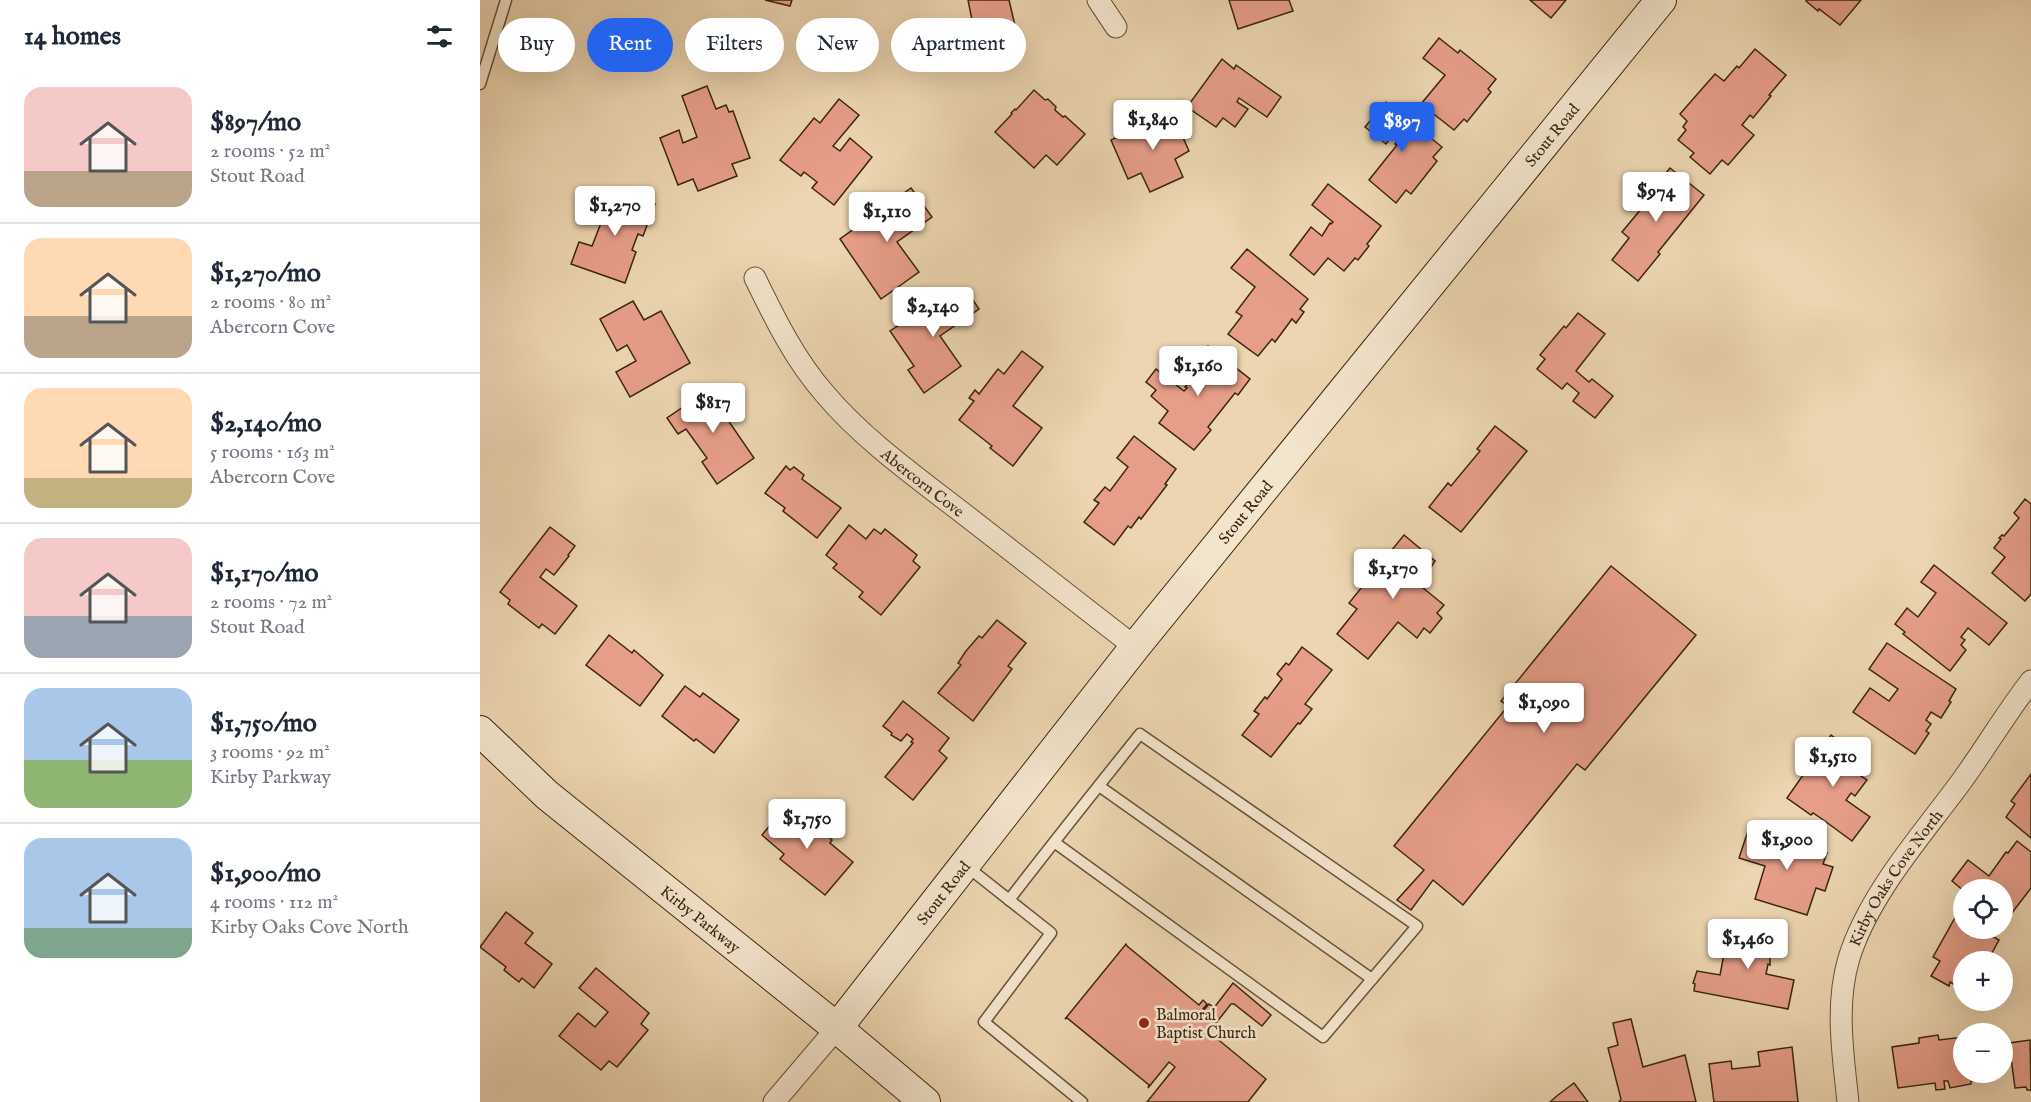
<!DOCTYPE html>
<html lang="en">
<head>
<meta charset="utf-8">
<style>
	:root { --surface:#fff; --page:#f6f6f7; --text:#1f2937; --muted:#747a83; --line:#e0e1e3; --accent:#2563eb }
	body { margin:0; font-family:"IM FELL English",serif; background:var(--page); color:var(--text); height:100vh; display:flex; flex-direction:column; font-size:22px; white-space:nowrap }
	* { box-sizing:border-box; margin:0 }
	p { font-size:20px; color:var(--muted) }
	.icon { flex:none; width:33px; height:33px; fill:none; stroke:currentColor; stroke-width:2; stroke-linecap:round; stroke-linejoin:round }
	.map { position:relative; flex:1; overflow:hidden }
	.side { display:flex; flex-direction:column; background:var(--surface); width:480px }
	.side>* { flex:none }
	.hud { position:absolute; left:18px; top:18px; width:570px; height:54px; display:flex; gap:12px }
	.fabs { position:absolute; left:1473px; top:879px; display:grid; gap:12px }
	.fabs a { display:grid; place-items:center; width:60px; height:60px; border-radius:50%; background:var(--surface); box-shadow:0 6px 24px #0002; font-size:30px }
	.price { position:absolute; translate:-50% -51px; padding:0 14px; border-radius:6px; background:#fff; color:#222; font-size:20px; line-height:39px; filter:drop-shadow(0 2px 3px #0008) }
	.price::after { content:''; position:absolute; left:50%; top:36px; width:18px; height:14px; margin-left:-9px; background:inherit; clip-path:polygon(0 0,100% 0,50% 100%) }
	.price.active { background:var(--accent); color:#fff }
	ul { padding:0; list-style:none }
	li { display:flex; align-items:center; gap:18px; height:150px; padding:0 24px }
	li+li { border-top:2px solid var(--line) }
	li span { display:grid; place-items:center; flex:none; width:168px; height:120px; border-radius:18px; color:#555 }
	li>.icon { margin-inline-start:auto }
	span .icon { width:72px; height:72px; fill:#fffc; stroke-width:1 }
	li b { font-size:26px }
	h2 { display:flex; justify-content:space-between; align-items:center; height:72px; padding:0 24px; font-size:26px }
	.chip { padding:0 21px; border-radius:27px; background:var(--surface); box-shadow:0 6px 24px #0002; font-size:21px; line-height:54px }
	.chip.active { background:var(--accent); color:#fff }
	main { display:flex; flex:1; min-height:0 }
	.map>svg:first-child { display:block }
	.building { fill:#e79e89; stroke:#3a260f; stroke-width:1.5 }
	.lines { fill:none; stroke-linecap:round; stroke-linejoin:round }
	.lane-casing { stroke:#665237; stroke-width:13 }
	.street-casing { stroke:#665237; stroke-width:23 }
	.secondary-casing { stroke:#3a260f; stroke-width:32 }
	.lane { stroke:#f3e4cc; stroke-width:10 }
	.street { stroke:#f3e4cc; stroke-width:21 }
	.secondary { stroke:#f3e4cc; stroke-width:30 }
	.poi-dot { fill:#8f2418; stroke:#f3e4cc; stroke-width:2 }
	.labels { text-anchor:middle; stroke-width:5; stroke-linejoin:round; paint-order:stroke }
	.street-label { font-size:16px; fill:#3a260f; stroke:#f3e4cc }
	.poi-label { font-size:16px; fill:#3a260f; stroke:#f3e4cc; text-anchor:start }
</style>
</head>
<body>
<main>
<section class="side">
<h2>14 homes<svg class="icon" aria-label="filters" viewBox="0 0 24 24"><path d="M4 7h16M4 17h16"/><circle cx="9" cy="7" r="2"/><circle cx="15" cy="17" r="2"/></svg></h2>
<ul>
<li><span style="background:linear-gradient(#f6c9c9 70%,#b9a48a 0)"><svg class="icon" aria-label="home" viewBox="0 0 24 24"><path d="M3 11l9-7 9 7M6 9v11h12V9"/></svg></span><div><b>$897/mo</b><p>2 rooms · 52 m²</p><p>Stout Road</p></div></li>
<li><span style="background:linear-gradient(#ffd9b3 65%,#b9a48a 0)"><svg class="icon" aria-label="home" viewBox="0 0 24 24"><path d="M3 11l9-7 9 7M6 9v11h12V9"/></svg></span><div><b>$1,270/mo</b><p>2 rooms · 80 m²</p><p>Abercorn Cove</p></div></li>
<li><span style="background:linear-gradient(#ffd9b3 75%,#c2b280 0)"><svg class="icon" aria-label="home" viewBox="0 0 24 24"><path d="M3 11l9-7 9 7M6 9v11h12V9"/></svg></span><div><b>$2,140/mo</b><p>5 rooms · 163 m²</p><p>Abercorn Cove</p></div></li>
<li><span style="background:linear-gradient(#f6c9c9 65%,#9aa5b1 0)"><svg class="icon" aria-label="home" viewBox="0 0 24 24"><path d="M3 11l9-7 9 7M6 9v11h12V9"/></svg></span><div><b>$1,170/mo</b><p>2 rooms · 72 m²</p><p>Stout Road</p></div></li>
<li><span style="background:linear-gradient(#a9c7e8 60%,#8fb573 0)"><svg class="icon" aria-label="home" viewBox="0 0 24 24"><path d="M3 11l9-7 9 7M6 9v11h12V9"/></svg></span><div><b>$1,750/mo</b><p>3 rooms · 92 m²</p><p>Kirby Parkway</p></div></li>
<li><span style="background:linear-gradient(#a9c7e8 75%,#7fa58c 0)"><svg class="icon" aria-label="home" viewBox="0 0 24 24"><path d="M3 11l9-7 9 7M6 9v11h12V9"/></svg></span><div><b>$1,900/mo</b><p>4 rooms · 112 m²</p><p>Kirby Oaks Cove North</p></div></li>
</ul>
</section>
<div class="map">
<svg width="1551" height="1102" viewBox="0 0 1551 1102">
	<rect width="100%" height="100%" fill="#ecd5b0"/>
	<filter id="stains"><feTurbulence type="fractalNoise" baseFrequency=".00333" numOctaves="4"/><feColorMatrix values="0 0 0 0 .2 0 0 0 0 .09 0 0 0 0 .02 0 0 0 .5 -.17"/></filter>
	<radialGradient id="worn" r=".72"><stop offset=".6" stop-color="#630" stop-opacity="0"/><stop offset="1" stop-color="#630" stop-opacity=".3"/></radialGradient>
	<g class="building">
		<path d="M285 0H312L310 6Z"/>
		<path d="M488 0H529L537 34 517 39 522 61 484 71 478 47 483 46 478 23 492 20Z"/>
		<path d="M749 0H809L813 11 758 29Z"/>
		<path d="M1050 0H1086L1071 18Z"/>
		<path d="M1327 0H1381L1360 25 1339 9 1338 11 1326 1Z"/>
		<path d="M959 38 978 53 980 50 1016 79 1008 89 1011 92 987 122 984 119 974 130 941 104 965 75 943 58Z"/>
		<path d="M1275 49 1306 75 1289 95 1291 96 1273 118 1270 115 1262 125 1274 135 1248 165 1242 160 1230 174 1210 157 1214 153 1198 140 1206 130 1203 127 1207 121 1200 114 1235 74 1244 81 1257 66 1259 68Z"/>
		<path d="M742 59 754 69 756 65 801 97 787 117 759 98 757 102 768 109 755 127 743 118 736 127 707 107Z"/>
		<path d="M227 86 236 109 246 105 249 112 253 111 270 158 252 164 257 176 218 191 213 179 198 185 180 138 199 130 203 143 217 137 202 96Z"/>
		<path d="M554 90 565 100 568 99 576 107 575 110 583 117 585 116 605 134 577 165 566 155 554 168 515 132 532 114 531 113 535 109 536 110Z"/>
		<path d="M359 99 379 115 353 146 360 151 370 138 392 157 354 205 332 188 337 182 324 172 321 176 300 160 334 118 340 123Z"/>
		<path d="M906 102 962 147 953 157 957 161 931 194 926 190 916 203 889 180 917 145 915 144 917 141 911 137 906 144 885 127Z"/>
		<path d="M691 111 709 151 695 159 703 177 670 192 661 173 648 179 631 140Z"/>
		<path d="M1190 168 1224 195 1178 252 1180 254 1158 281 1132 260 1149 238 1142 232 1171 197 1169 194Z"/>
		<path d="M848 184 901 226 887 244 889 246 878 260 875 258 864 271 848 258 834 275 810 255 831 227 842 236 850 223 851 224 853 222 832 205Z"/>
		<path d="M431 188 452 217 417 242 439 272 401 299 360 239Z"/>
		<path d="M130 191 175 204 163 236 158 234 152 250 156 252 145 283 91 264 99 242 112 246 123 218 118 216 121 208 124 209Z"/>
		<path d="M767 249 828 299 820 309 824 312 816 323 812 319 795 342 792 339 778 356 748 334 762 316 756 312 775 287 751 268Z"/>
		<path d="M485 288 499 309 460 336 481 366 444 393 428 370 434 366 410 331 422 323 419 319 429 312 431 316 458 297 462 304Z"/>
		<path d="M153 301 164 320 181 311 210 363 150 397 136 372 156 361 147 345 137 351 120 319Z"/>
		<path d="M1098 313 1125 334 1096 371 1109 382 1112 379 1133 396 1115 418 1093 401 1099 393 1087 383 1082 389 1057 369 1065 359 1060 355 1084 326 1086 328Z"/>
		<path d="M728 346 770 379 758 395 755 393 728 427 731 430 714 450 679 423 688 411 671 396 676 390 666 382 676 369 704 391 707 388 705 387 722 368 715 362Z"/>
		<path d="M542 351 563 367 533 406 562 428 533 466 510 448 512 446 479 420 494 401 489 398 495 390 499 394 518 369 524 374Z"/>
		<path d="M234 386 247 405 241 410 274 458 237 484 222 462 227 458 206 429 198 434 187 418Z"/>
		<path d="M1015 426 1047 451 981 532 949 507 968 483 971 486 1000 451 997 449Z"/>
		<path d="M654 436 696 469 685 484 687 485 661 519 659 517 651 528 648 526 634 545 604 522 619 503 614 500 625 487 630 491 648 467 637 458Z"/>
		<path d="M306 466 310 470 314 467 324 475 322 479 361 508 337 538 303 511 305 508 285 493Z"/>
		<path d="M1545 499 1551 504V594L1545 601 1512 573 1525 557 1514 548 1521 539 1519 538 1522 535 1524 536 1539 518 1534 513Z"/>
		<path d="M369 525 386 539 394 529 401 534 405 529 437 555 433 561 440 567 401 615 379 597 383 592 353 568 357 564 346 555Z"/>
		<path d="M70 527 95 546 88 555 89 556 74 575 66 569 60 577 97 606 75 634 62 624 59 628 28 604 30 600 20 592Z"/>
		<path d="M924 535 955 561 948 572 947 571 937 583 964 605 957 613 962 618 950 633 944 628 937 638 918 622 888 659 857 634 877 609 869 603Z"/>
		<path d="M1454 565 1527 623 1509 645 1488 628 1481 637 1485 640 1481 645 1486 650 1470 671 1423 634 1425 632 1415 624 1427 608 1438 617 1456 593 1441 582Z"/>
		<path d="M1131 566 1216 635 1105 770 1097 764 983 905 953 880 931 910 917 900 944 870 914 846 1028 706 1021 701Z"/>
		<path d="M517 620 546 643 528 666 532 669 493 721 458 693 481 665 478 663 486 651 499 636 502 638Z"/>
		<path d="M129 635 152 653 154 650 183 675 160 706 106 665Z"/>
		<path d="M1407 643 1476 689 1469 701 1471 702 1461 718 1451 712 1446 720 1451 724 1446 731 1449 733 1435 754 1373 712 1390 688 1409 701 1418 689 1389 669Z"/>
		<path d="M822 647 852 670 825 704 832 709 820 724 818 723 791 757 762 735 779 714 774 711 785 697 787 699 802 679 797 674 806 663 809 665Z"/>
		<path d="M205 686 220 697 223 693 259 720 234 753 216 739 214 741 182 716Z"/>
		<path d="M423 701 469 738 459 751 467 758 433 800 405 777 433 743 431 742 433 739 427 734 421 741 411 735 412 733 403 726Z"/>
		<path d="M1351 735 1390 764 1381 776 1387 780 1375 796 1371 793 1366 800 1390 817 1372 841 1342 819 1333 813 1331 815 1307 798Z"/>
		<path d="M1551 774V838L1526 817 1535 804 1531 801Z"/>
		<path d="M306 806 325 821 326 819 347 835 352 840 350 843 373 862 345 895 300 859 304 854 282 835Z"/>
		<path d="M1269 828 1320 845 1323 842 1347 853 1343 864 1353 867 1345 891 1336 888 1327 915 1275 899 1285 866 1259 858Z"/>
		<path d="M1537 841 1551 852V888L1525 922 1522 920V890L1484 891 1472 881 1488 860 1509 876 1526 852 1528 853Z"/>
		<path d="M26 912 53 933 45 943 72 964 54 988 42 978 39 982 24 970 26 967 0 947Z"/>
		<path d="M1476 916 1484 920V928H1498L1519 940 1507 962H1484V990L1470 982 1469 986 1451 976 1460 961 1453 957Z"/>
		<path d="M1260 921 1292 927 1291 935 1294 936 1292 946 1296 947 1294 955H1290V965L1288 964 1286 974 1314 980 1308 1009 1214 991 1215 984 1213 983 1217 971 1240 975 1249 928 1258 929Z"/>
		<path d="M646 944 647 946 719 1005 723 1000 727 1004 723 1009 724 1010 729 1004 733 1007 729 1012 730 1013 753 983 791 1015 782 1026 754 1004H751L729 1032 786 1079 768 1102H667L695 1067 689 1062 668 1088 669 1085 587 1018 585 1019Z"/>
		<path d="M116 968 169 1013 161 1024 168 1030 137 1067 129 1061 121 1070 79 1036 98 1013 115 1027 128 1012 99 988Z"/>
		<path d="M1151 1019 1163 1067 1205 1055 1216 1102H1139L1141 1099 1128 1048 1138 1045 1133 1023Z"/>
		<path d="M1458 1035 1459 1040 1484 1037V1072H1504L1505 1078 1491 1081V1084L1470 1088 1468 1081H1464L1465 1089 1456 1090 1455 1083 1418 1088 1412 1047 1439 1043V1038Z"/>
		<path d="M1550 1040 1551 1090H1547L1546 1087 1535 1088 1529 1043Z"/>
		<path d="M1312 1047 1318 1102H1234L1229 1064 1251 1061 1252 1069 1280 1066 1278 1052Z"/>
		<path d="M1094 1083 1108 1102H1070L1078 1095Z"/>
	</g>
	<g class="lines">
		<defs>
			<g id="lane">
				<path d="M0 84 26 0"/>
				<path d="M619 786 892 979"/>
				<path d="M485 865 571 933 504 1022 602 1102"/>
				<path d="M529 900C572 844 616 789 660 734L937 926 843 1037 574 842"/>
			</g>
			<g id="street">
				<path d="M618 0 636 27"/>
				<path id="s1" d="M275 278C295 319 315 360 345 394 380 436 432 474 475 507 535 554 595 600 655 647"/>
				<path d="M294 1102 357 1028"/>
				<path id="s2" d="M1368 1102C1363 1054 1355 1005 1369 958 1389 894 1442 835 1481 782 1505 749 1526 713 1551 681"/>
			</g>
			<g id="secondary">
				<path id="s3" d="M0 731 67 795 357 1028 445 1102"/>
				<path id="s4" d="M357 1028 655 647 1181 0"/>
			</g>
		</defs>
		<use href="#lane" class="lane-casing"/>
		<use href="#street" class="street-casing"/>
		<use href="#secondary" class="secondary-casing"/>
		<use href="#lane" class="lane"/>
		<use href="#street" class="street"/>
		<use href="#secondary" class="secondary"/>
	</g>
	<circle class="poi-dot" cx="664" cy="1023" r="6"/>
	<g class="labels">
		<g class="street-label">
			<text dy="6" stroke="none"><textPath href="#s4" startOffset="1144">Stout Road</textPath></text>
			<text dy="6" stroke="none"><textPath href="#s1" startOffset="268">Abercorn Cove</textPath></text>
			<text dy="6" stroke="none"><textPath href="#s4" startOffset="658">Stout Road</textPath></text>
			<text dy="6" stroke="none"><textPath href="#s2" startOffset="238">Kirby Oaks Cove North</textPath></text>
			<text dy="6" stroke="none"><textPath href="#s4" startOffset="172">Stout Road</textPath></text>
			<text dy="6" stroke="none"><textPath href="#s3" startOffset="290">Kirby Parkway</textPath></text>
		</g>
		<g class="poi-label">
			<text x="676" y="1020">Balmoral<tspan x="676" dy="18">Baptist Church</tspan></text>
		</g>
	</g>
	<rect width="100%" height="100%" filter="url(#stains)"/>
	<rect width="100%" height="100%" fill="url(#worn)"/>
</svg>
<div class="fabs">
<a><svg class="icon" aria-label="locate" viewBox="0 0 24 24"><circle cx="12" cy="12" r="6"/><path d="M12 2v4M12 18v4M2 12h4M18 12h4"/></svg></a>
<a>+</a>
<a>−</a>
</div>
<b class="price" style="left:673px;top:151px">$1,840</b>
<b class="price active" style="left:922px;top:153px">$897</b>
<b class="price" style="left:1176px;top:223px">$974</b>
<b class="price" style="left:135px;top:237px">$1,270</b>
<b class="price" style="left:407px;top:243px">$1,110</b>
<b class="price" style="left:453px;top:338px">$2,140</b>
<b class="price" style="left:718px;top:397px">$1,160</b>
<b class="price" style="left:233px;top:434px">$817</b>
<b class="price" style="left:913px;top:600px">$1,170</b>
<b class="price" style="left:1064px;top:734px">$1,090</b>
<b class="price" style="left:1353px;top:788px">$1,510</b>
<b class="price" style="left:327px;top:850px">$1,750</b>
<b class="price" style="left:1307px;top:871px">$1,900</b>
<b class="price" style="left:1268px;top:970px">$1,460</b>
<div class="hud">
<a class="chip">Buy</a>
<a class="chip active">Rent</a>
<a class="chip">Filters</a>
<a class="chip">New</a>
<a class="chip">Apartment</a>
</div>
</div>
</main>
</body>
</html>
